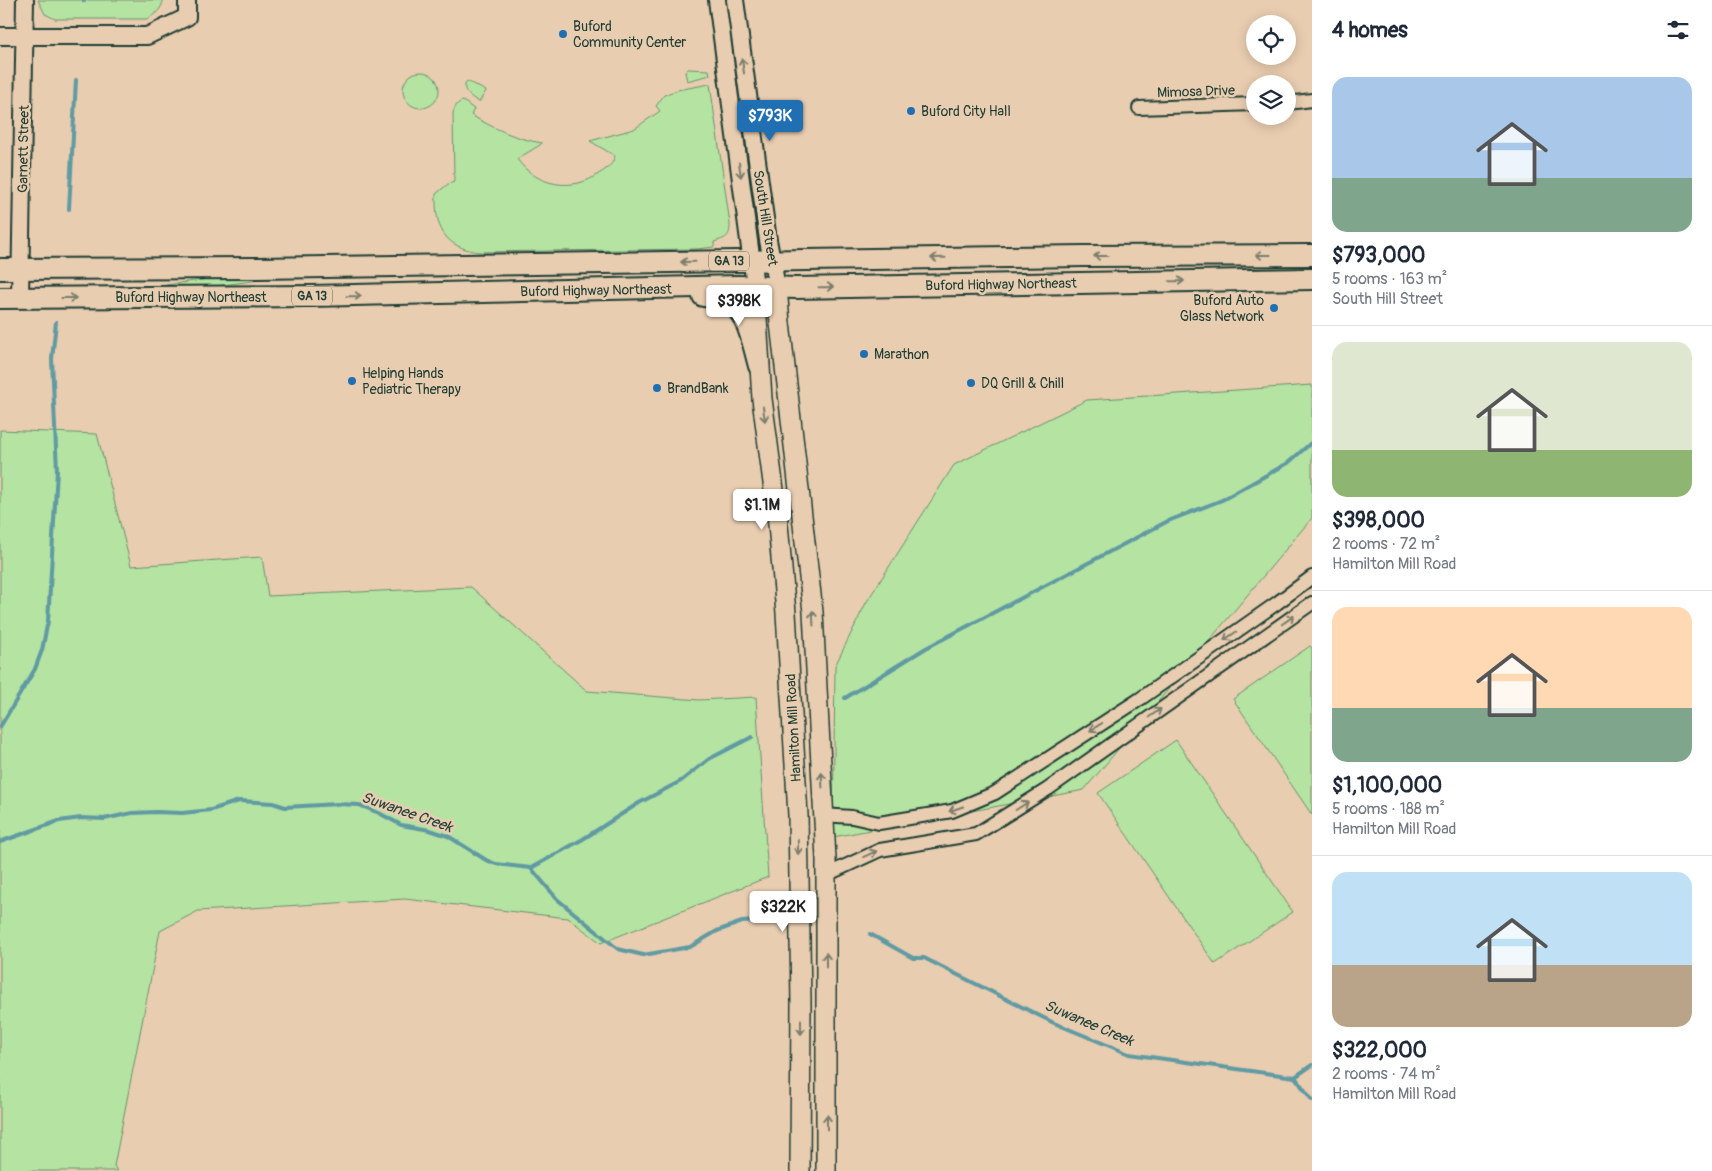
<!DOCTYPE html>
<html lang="en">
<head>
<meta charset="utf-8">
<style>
	:root { --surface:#fff; --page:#f2f2f3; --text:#1f2937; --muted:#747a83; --line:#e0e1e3; --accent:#1f6fb2 }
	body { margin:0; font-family:Pangolin,sans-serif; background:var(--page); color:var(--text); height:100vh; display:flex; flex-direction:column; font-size:19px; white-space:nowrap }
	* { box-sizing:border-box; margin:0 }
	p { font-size:16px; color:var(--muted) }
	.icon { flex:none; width:28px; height:28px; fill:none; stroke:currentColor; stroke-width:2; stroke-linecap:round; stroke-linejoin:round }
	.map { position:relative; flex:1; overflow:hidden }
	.details { display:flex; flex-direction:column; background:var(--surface); width:400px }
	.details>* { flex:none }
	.controls { position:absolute; left:1246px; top:15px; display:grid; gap:10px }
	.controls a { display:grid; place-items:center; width:50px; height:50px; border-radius:50%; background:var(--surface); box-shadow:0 2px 12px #0003; font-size:25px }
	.price { position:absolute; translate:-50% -42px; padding:0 11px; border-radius:5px; background:#fff; color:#222; font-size:16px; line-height:32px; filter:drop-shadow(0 1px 2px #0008) }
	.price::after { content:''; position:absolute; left:50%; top:30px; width:15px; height:11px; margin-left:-8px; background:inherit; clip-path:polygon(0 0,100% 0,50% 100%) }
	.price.on { background:var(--accent); color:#fff }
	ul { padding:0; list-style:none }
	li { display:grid; align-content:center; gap:10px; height:265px; padding:0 20px }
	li+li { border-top:1px solid var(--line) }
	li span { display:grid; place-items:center; height:155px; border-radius:15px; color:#555 }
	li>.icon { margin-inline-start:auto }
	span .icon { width:90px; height:90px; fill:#fffc; stroke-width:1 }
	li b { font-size:21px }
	h2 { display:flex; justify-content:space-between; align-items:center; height:60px; padding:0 20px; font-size:21px }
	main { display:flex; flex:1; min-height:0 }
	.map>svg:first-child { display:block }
	.green { fill:#b4e3a2; stroke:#6a906b }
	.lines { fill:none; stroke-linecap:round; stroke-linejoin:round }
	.stream { stroke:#609aa2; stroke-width:4 }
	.minor-casing { stroke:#1f3d34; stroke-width:16 }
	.tertiary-casing { stroke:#1f3d34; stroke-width:20 }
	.secondary-casing { stroke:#1f3d34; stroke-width:22 }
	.primary-casing { stroke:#1f3d34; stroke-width:24 }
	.minor { stroke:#e9cdb0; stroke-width:12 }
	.tertiary { stroke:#e9cdb0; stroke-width:16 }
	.secondary { stroke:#e9cdb0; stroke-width:19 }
	.primary { stroke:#e9cdb0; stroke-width:20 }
	.oneway { stroke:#7a7e6c }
	.poi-dot { fill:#1f6fb2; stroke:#e9cdb0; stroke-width:2 }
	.labels { text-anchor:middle; stroke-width:5; stroke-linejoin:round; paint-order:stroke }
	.shield { fill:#e9cdb0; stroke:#5c6859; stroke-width:1 }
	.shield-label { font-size:12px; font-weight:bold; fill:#1f3d34 }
	.poi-label { font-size:14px; fill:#1f3d34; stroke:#e9cdb0; text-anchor:start }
	.street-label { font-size:14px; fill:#1f3d34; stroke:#e9cdb0 }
	.water-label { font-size:15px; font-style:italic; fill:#24453d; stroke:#e9cdb0 }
</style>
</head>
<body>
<main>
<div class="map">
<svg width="1312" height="1171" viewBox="0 0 1312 1171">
	<rect width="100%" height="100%" fill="#e9cdb0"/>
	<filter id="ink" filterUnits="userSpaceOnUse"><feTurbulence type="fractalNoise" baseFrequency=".02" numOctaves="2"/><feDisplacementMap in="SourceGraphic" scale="10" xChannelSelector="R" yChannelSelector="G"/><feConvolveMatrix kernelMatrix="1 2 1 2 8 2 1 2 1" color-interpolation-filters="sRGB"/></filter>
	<g filter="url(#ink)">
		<g class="green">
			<path d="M38 0H163C162 10 155 14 147 19H55L45 14Z"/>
			<path d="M688 69 709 70 710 75 687 81 685 72Z"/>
			<circle cx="421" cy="90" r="18"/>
			<path d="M467 81 486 91 479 102C471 97 460 91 467 81Z"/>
			<path d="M710 84 730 224C730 238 726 238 714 242V247L697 249 479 252C443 247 435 227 436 194L448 184 454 182 453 113C455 107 457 102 463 101L474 109 471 115C493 128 516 139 542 143L540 145 517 159C536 186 573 193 600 173 607 169 613 164 615 156L590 141 634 129 660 111 656 106 664 95 677 90Z"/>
			<path d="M260 277V280L208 287 166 288V285L215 278Z"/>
			<path d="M1312 385V518L1084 790 833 837 835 666 866 603 954 465 1087 400Z"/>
			<path d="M0 430 97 434 131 566 262 557 268 596 471 587 587 691 699 700 756 697 768 877 601 943 568 918 405 899 198 911 160 931 114 1166 117 1171H0Z"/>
			<path d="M1310 646 1312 648V815L1233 699Z"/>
			<path d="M1176 740 1293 912 1215 964 1098 793Z"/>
		</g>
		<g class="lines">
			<g class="stream">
				<path d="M84 1V0"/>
				<path d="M69 209 76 80"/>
				<path d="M845 698 926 648 1168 521 1222 500 1288 463 1312 442"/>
				<path d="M0 727 35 669 42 650 48 621 57 471 52 359 56 322"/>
				<path d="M0 842 59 821 81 818 104 819 132 813 156 812 182 813 211 810 239 801 273 803 285 807 338 804 359 805 379 813 401 825 430 830 448 836 486 860 496 864 531 868 557 899 618 949 643 955 690 947 717 931 742 922 767 920"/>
				<path d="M531 868 583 839 639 803 681 781 709 759 752 737"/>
				<path d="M870 934 913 958H924L1054 1023 1129 1054 1295 1077 1312 1065"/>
				<path d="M1295 1077 1312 1100"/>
			</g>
			<defs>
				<g id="minor">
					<path d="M1288 103 1312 100"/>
					<path d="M1139 108 1255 104"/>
					<path d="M823 815 852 817 879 823 952 811 995 793 1140 699 1277 603 1312 577"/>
					<path d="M826 875 880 850 976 834 1048 789 1312 603"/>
				</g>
				<g id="tertiary">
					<path d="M717 0 755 286"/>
					<path d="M735 0 768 240 777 287"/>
					<path d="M0 36H147L187 17V0"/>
					<path d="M20 298 25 0"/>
				</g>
				<g id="secondary">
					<path d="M755 286 762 399 777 513 786 613 798 815 801 1003 800 1171"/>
					<path d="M777 287 780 323 813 612 826 859V1171"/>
				</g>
				<g id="primary">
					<path d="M0 269 257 268 1084 256 1312 255"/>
					<path d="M703 296C709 297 720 296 726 299 748 311 753 345 759 366"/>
					<path d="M0 298 311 296 738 286 796 288 903 286 1312 279"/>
				</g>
			</defs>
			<use href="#minor" class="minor-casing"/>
			<use href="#tertiary" class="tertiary-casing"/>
			<use href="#secondary" class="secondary-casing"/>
			<use href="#primary" class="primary-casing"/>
			<use href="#minor" class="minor"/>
			<use href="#tertiary" class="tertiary"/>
			<use href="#secondary" class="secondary"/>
			<use href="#primary" class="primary"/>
		</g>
		<defs><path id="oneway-shaft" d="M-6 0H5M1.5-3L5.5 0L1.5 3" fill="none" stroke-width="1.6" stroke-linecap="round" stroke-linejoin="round" transform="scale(1.25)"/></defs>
		<g class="oneway">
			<use href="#oneway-shaft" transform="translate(743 66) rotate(-98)"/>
			<use href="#oneway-shaft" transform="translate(740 170) rotate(82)"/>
			<use href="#oneway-shaft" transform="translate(1263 255) rotate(180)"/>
			<use href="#oneway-shaft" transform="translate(1101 256) rotate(180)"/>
			<use href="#oneway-shaft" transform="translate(938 258) rotate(179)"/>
			<use href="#oneway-shaft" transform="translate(688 262) rotate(179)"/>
			<use href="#oneway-shaft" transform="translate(1177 281) rotate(-1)"/>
			<use href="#oneway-shaft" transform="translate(826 287) rotate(-1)"/>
			<use href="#oneway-shaft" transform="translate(354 296) rotate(-1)"/>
			<use href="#oneway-shaft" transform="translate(69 298)"/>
			<use href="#oneway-shaft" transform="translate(764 414) rotate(82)"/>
			<use href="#oneway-shaft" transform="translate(813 618) rotate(-93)"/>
			<use href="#oneway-shaft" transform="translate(1288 620) rotate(-35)"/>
			<use href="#oneway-shaft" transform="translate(1230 636) rotate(145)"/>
			<use href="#oneway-shaft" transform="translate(1155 713) rotate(-35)"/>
			<use href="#oneway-shaft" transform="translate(1096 727) rotate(147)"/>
			<use href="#oneway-shaft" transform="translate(822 780) rotate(-93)"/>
			<use href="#oneway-shaft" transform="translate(1022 806) rotate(-32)"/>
			<use href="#oneway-shaft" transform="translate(956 809) rotate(161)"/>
			<use href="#oneway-shaft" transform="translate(798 847) rotate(89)"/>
			<use href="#oneway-shaft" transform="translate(870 854) rotate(-24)"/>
			<use href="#oneway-shaft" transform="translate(826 960) rotate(-90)"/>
			<use href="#oneway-shaft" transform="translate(801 1027) rotate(90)"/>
			<use href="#oneway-shaft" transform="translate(827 1122) rotate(-90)"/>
		</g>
	</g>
	<g class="poi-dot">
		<circle cx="563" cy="34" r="5"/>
		<circle cx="911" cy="111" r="5"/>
		<circle cx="1274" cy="308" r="5"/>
		<circle cx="864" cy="354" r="5"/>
		<circle cx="352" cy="381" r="5"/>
		<circle cx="971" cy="383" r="5"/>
		<circle cx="657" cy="388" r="5"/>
	</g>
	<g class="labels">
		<g class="shield">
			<rect x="709" y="251.5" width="40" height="19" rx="4"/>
			<rect x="292" y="286.5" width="40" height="19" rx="4"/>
		</g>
		<g class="shield-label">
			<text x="729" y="265">GA 13</text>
			<text x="312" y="300">GA 13</text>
		</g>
		<g class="poi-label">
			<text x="573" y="31">Buford<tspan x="573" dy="16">Community Center</tspan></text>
			<text x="921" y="116">Buford City Hall</text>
			<text x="1264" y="305" text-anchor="end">Buford Auto<tspan x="1264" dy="16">Glass Network</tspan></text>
			<text x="874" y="359">Marathon</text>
			<text x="362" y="378">Helping Hands<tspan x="362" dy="16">Pediatric Therapy</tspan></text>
			<text x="981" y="388">DQ Grill &amp; Chill</text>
			<text x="667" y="393">BrandBank</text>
		</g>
		<g class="street-label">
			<text transform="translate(1196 91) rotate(-2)" y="5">Mimosa Drive</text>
			<text transform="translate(23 149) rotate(-89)" y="5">Garnett Street</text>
			<text transform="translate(766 218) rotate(81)" y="5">South Hill Street</text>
			<text transform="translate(1001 284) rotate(-1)" y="5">Buford Highway Northeast</text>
			<text transform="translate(596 290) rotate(-1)" y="5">Buford Highway Northeast</text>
			<text x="191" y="302">Buford Highway Northeast</text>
			<text transform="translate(793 728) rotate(-93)" y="5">Hamilton Mill Road</text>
		</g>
		<g class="water-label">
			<text transform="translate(407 812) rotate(19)" y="5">Suwanee Creek</text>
			<text transform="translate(1089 1023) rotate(23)" y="5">Suwanee Creek</text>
		</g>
	</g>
</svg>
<div class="controls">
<a><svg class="icon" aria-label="locate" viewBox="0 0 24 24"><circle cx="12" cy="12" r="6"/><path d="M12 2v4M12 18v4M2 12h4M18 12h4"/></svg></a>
<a><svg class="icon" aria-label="layers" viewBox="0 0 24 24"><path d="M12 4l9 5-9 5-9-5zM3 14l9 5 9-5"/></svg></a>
</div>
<b class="price on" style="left:770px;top:142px">$793K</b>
<b class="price" style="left:739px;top:327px">$398K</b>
<b class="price" style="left:762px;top:531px">$1.1M</b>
<b class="price" style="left:783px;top:933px">$322K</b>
</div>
<section class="details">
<h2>4 homes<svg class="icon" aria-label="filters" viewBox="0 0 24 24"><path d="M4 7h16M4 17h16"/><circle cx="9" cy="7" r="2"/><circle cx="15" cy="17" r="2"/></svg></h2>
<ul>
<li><span style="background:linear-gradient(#a9c7e8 65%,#7fa58c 0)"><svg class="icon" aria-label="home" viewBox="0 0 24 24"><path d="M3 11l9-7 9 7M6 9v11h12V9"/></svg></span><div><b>$793,000</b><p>5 rooms · 163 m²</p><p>South Hill Street</p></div></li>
<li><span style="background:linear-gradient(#dfe7d0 70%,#8fb573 0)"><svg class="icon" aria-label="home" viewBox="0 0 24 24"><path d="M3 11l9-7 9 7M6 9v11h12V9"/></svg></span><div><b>$398,000</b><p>2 rooms · 72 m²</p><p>Hamilton Mill Road</p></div></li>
<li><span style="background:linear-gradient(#ffd9b3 65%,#7fa58c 0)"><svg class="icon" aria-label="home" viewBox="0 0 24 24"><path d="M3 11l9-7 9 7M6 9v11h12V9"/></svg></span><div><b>$1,100,000</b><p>5 rooms · 188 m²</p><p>Hamilton Mill Road</p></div></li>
<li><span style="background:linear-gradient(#bfe0f5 60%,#b9a48a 0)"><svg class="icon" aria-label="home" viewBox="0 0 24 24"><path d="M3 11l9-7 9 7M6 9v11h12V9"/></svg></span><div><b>$322,000</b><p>2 rooms · 74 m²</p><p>Hamilton Mill Road</p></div></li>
</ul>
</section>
</main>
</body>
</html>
